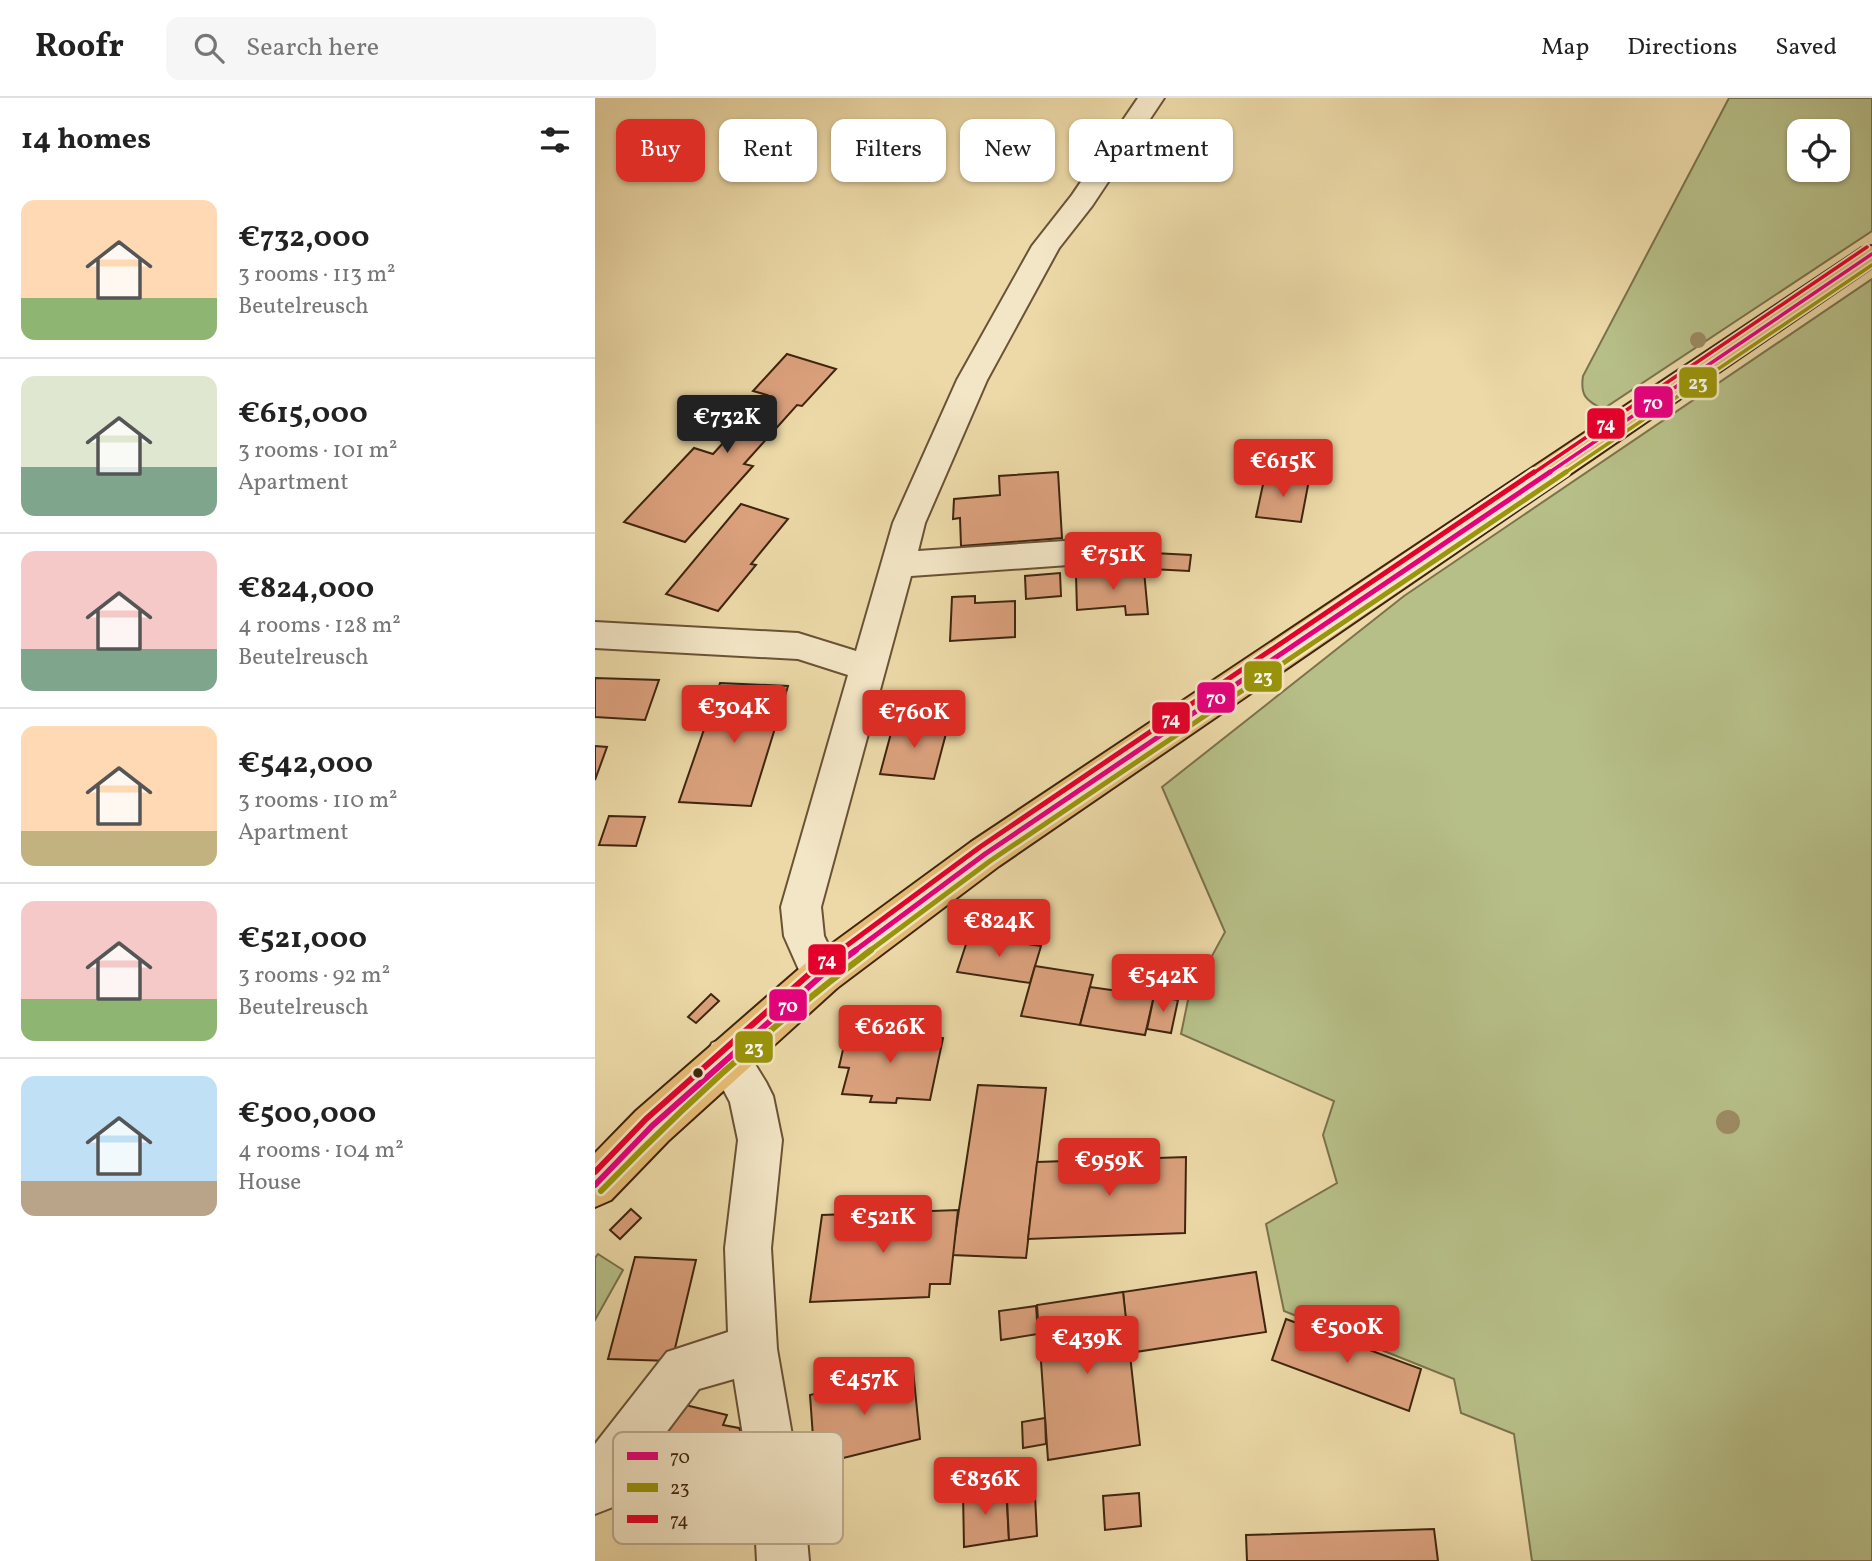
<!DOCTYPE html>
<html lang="en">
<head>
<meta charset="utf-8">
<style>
	:root { --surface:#fff; --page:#f6f6f6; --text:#222; --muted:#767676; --line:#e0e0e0; --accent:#d93025 }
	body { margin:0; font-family:Vollkorn,serif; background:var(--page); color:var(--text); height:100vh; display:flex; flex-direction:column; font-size:26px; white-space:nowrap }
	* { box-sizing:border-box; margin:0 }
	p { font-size:23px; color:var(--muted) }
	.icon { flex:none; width:38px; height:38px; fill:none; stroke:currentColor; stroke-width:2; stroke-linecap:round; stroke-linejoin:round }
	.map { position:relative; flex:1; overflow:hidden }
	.panel { display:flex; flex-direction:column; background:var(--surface); width:595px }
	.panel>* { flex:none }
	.banner { position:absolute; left:21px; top:21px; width:665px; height:63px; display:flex; gap:14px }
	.controls { position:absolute; left:1192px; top:21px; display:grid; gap:14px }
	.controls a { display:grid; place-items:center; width:63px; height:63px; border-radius:14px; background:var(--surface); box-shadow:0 2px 5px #0004; font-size:35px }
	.price { position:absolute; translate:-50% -60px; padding:0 16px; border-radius:7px; background:var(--accent); color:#fff; font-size:23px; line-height:46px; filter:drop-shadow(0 2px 4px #0008) }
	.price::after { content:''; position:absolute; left:50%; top:42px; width:21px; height:16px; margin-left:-10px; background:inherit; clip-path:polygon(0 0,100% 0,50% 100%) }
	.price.on { background:#222; color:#fff }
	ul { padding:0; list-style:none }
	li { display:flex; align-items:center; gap:21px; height:175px; padding:0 21px }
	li+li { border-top:2px solid var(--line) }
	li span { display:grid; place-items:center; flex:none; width:196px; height:140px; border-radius:14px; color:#555 }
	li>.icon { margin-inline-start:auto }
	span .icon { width:84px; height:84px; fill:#fffc; stroke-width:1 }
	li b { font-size:30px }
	h2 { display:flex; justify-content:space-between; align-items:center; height:84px; padding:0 21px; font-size:30px }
	.chip { padding:0 24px; border-radius:14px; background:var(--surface); box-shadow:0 2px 5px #0004; font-size:24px; line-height:63px }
	.chip.on { background:var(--accent); color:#fff }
	header { display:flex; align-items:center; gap:42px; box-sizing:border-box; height:98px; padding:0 35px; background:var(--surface); border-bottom:2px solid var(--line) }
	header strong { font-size:33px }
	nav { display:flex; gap:38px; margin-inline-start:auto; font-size:24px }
	.search { width:490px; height:63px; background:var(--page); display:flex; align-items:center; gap:18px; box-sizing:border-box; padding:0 24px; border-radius:14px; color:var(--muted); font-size:26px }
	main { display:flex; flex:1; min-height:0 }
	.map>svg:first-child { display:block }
	.green { fill:#b7bf88; stroke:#7b724c; stroke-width:2; fill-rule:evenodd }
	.building { fill:#dba17d; stroke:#3f250f; stroke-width:2 }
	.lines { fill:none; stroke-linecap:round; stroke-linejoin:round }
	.minor-casing { stroke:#6a5235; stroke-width:4 }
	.major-casing { stroke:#3f250f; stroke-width:4 }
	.minor { fill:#f3e6c6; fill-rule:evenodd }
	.major { fill:#e6bc74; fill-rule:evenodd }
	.bus-1-far2-casing { stroke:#f3e6c6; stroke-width:7 }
	.bus-1-far1-casing { stroke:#f3e6c6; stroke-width:10 }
	.bus-1-casing { stroke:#f3e6c6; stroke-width:11 }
	.bus-2-far2-casing { stroke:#f3e6c6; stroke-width:7 }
	.bus-2-far1-casing { stroke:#f3e6c6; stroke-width:10 }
	.bus-2-casing { stroke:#f3e6c6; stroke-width:11 }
	.bus-3-far2-casing { stroke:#f3e6c6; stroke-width:7 }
	.bus-3-far1-casing { stroke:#f3e6c6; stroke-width:10 }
	.bus-3-casing { stroke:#f3e6c6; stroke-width:11 }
	.bus-1-far2 { stroke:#e5007d; stroke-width:3.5 }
	.bus-1-far1 { stroke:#e5007d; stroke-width:5 }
	.bus-1 { stroke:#e5007d; stroke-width:6 }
	.bus-2-far2 { stroke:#9a950a; stroke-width:3.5 }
	.bus-2-far1 { stroke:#9a950a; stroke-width:5 }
	.bus-2 { stroke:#9a950a; stroke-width:6 }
	.bus-3-far2 { stroke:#e4002b; stroke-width:3.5 }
	.bus-3-far1 { stroke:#e4002b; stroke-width:5 }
	.bus-3 { stroke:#e4002b; stroke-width:6 }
	.tree { fill:#9d8b64 }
	.bus-dot { fill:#3f250f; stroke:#f3e6c6; stroke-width:2.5 }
	.key { fill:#f3e6c6; stroke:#bdac8f; stroke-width:2 }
	.key-label { font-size:19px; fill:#3f250f }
	.line-badge { stroke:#f3e6c6; stroke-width:2.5 }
	.badge-label { font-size:19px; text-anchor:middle; font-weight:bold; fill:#fff }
</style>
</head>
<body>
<header>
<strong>Roofr</strong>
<div class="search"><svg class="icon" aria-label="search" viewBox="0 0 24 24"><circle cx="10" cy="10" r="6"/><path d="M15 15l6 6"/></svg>Search here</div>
<nav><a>Map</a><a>Directions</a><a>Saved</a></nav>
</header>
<main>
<section class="panel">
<h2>14 homes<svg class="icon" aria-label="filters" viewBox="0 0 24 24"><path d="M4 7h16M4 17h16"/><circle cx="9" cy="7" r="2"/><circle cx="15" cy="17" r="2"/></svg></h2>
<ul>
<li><span style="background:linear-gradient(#ffd9b3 70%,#8fb573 0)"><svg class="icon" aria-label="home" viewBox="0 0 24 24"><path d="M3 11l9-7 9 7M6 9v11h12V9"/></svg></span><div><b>€732,000</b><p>3 rooms · 113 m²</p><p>Beutelreusch</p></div></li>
<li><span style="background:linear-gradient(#dfe7d0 65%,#7fa58c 0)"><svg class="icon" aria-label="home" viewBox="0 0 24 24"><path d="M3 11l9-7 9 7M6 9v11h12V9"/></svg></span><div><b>€615,000</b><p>3 rooms · 101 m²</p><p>Apartment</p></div></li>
<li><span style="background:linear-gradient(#f6c9c9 70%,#7fa58c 0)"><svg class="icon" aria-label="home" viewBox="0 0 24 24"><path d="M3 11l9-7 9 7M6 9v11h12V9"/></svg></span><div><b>€824,000</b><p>4 rooms · 128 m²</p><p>Beutelreusch</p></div></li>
<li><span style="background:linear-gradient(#ffd9b3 75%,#c2b280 0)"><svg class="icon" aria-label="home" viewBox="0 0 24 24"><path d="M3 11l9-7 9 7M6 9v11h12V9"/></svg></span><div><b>€542,000</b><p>3 rooms · 110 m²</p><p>Apartment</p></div></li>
<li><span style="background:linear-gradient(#f6c9c9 70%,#8fb573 0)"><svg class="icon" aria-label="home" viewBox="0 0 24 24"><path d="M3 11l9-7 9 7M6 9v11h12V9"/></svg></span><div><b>€521,000</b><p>3 rooms · 92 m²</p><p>Beutelreusch</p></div></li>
<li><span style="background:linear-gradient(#bfe0f5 75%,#b9a48a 0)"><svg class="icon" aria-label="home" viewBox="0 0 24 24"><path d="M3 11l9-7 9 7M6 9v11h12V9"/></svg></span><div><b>€500,000</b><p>4 rooms · 104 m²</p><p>House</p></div></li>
</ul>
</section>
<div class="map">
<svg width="1277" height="1463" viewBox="0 0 1277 1463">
	<rect width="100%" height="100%" fill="#ecd9a7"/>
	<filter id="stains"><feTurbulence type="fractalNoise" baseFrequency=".00286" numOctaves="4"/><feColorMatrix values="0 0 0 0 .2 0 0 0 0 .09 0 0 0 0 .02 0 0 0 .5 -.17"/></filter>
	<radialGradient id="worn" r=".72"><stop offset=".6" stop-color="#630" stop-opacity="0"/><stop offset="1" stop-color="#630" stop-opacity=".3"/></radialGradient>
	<g class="green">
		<path d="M1134 0H1277V133L1008 311C991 303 985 297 988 278ZM1204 33H1242V72H1204Z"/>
		<path d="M1277 181V1463H937L919 1336 866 1315 859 1281 689 1213 671 1126 742 1085 728 1037 739 1003 586 936 593 902 630 834 567 689 809 498Z"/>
		<path d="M3 1156 28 1172 0 1222V1160Z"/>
	</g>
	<g class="building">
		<path d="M192 256 241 271 207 308 202 307 149 366 158 368 90 444 29 424 99 350 118 356 172 297 158 293Z"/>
		<path d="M463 374 467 440 366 448 365 420 358 421 359 401 405 397 404 378Z"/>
		<path d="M670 377 714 382 706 424 661 419Z"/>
		<path d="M146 406 193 421 156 466 161 467 123 513 71 496Z"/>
		<path d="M558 455 596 457 594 473 556 471Z"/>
		<path d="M549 473 553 516 531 517 530 508 482 512 481 477Z"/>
		<path d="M465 475 466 498 431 501 430 478Z"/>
		<path d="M380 498V505L420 503V539L355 543 357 499Z"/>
		<path d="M0 580 64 582 50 622 0 619Z"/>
		<path d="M125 585 193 588 156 708 84 704Z"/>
		<path d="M299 624 353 628 339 681 285 676Z"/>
		<path d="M0 648 12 649 0 682Z"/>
		<path d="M14 718 50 719 41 748 4 747Z"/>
		<path d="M374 837 446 848 435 885 362 874Z"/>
		<path d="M440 868 498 877 485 927 426 918Z"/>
		<path d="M495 889 559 898 550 937 485 927Z"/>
		<path d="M116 896 124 903 101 925 93 919Z"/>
		<path d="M559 898 583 902 576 935 552 931Z"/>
		<path d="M282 932 348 940 335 1002 302 1000 301 1005 275 1004 277 998 247 996 254 970 244 969 252 934 281 936Z"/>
		<path d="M383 987 451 990 431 1160 357 1157Z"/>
		<path d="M591 1059 590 1135 433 1141 442 1064Z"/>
		<path d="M36 1111 46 1120 25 1141 15 1132Z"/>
		<path d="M363 1112 355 1186H335L334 1199 215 1204 227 1117Z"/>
		<path d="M40 1159 101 1162 77 1263 13 1261Z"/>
		<path d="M661 1174 671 1234 534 1255 528 1194Z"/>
		<path d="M528 1194 545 1347 453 1362 442 1207Z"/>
		<path d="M441 1208 443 1236 406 1242 404 1213Z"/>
		<path d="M691 1221 826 1271 814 1313 677 1262Z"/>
		<path d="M318 1272 325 1341 220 1367 215 1297Z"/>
		<path d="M82 1305 132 1317 128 1327 144 1330 151 1344 143 1362 129 1370 113 1367 111 1374 60 1362Z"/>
		<path d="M450 1320 451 1346 428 1350 427 1324Z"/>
		<path d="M411 1389 414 1442 369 1449 368 1395Z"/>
		<path d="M544 1395 546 1428 510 1432 508 1398Z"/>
		<path d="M440 1397 442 1438 414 1442 412 1401Z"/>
		<path d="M839 1431 843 1463H652L651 1437Z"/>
	</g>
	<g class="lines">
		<defs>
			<g id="minor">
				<path d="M543 0H569L497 108 464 150 392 282 330 425 323 453 544 438 556 442 561 450 556 458 544 462 316 478 226 809 229 838 248 877 242 890 227 895 212 890 189 838 186 809 253 577 203 561 0 550V524L203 535 261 553 298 425 362 282 437 148 477 97Z"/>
				<path d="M132 939 147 945 171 984 178 998 187 1042 176 1150 182 1251 209 1406 214 1463H162L159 1406 139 1281 104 1291 24 1397 18 1409 0 1416V1346L72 1254 133 1234 130 1150 143 1042 135 1004 111 959 117 945Z"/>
			</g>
			<path id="major" d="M1277 148V169L404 768 242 890 73 1043 16 1102 0 1109V1055L41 1013 212 864 376 744 1267 150Z"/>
		</defs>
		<use href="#minor" class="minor-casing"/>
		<use href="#major" class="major-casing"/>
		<use href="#minor" class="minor"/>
		<use href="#major" class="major"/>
		<defs>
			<path id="bus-1-far2" d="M952 376 1277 156"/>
			<path id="bus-1-far1" d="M258 854 390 756 955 374"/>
			<path id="bus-1" d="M0 1087 57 1028 227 877 261 852"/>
			<path id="bus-2-far2" d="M968 376 1277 167"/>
			<path id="bus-2-far1" d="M273 854 395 763 971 374"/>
			<path id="bus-2" d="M6 1093C89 1007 180 924 276 852"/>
			<path id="bus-3-far2" d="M937 376 1272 149"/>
			<path id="bus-3-far1" d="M243 854 385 749 939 374"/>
			<path id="bus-3" d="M0 1074 51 1021 221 870 245 852"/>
		</defs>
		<use href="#bus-1-far2" class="bus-1-far2-casing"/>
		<use href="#bus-1-far1" class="bus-1-far1-casing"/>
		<use href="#bus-1" class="bus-1-casing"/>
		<use href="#bus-2-far2" class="bus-2-far2-casing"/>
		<use href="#bus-2-far1" class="bus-2-far1-casing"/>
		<use href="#bus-2" class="bus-2-casing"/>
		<use href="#bus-3-far2" class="bus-3-far2-casing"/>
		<use href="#bus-3-far1" class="bus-3-far1-casing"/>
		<use href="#bus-3" class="bus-3-casing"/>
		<use href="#bus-1-far2" class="bus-1-far2"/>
		<use href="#bus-1-far1" class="bus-1-far1"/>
		<use href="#bus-1" class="bus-1"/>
		<use href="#bus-2-far2" class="bus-2-far2"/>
		<use href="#bus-2-far1" class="bus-2-far1"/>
		<use href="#bus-2" class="bus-2"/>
		<use href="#bus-3-far2" class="bus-3-far2"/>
		<use href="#bus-3-far1" class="bus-3-far1"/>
		<use href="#bus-3" class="bus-3"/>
	</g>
	<g class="tree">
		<circle cx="1103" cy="242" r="8"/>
		<circle cx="1133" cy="1024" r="12"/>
	</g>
	<circle class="bus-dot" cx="103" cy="975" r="6"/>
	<rect x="18" y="1334" width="230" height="112" rx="10" class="key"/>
	<rect x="32" y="1354" width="31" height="8" fill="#e5007d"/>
	<rect x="32" y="1385" width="31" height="9" fill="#9a950a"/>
	<rect x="32" y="1417" width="31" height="8" fill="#e4002b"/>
	<g class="key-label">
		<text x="75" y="1365">70</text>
		<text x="75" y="1396">23</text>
		<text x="75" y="1428">74</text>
	</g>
	<g class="line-badge">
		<rect x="1083" y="268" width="40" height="33" rx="7" fill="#9a950a"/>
		<rect x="1038" y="287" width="41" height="34" rx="7" fill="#e5007d"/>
		<rect x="991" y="309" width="40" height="33" rx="7" fill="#e4002b"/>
		<rect x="648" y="562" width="40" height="33" rx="7" fill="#9a950a"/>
		<rect x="601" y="583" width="40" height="33" rx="7" fill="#e5007d"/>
		<rect x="556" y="603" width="40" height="34" rx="7" fill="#e4002b"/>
		<rect x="212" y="845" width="40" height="33" rx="7" fill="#e4002b"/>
		<rect x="173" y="890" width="40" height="34" rx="7" fill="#e5007d"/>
		<rect x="139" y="932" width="40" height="34" rx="7" fill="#9a950a"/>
	</g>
	<g class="badge-label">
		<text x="1103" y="291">23</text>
		<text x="1058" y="311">70</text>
		<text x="1011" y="332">74</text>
		<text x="668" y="585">23</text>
		<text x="621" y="606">70</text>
		<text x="576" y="627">74</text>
		<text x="232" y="868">74</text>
		<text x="193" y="914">70</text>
		<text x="159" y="956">23</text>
	</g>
	<rect width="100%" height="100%" filter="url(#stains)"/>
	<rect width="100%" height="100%" fill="url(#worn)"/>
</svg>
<div class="controls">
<a><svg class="icon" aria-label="locate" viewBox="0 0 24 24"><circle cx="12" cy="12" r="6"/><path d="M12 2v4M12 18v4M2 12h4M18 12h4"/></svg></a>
</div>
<b class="price on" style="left:132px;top:357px">€732K</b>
<b class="price" style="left:688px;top:401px">€615K</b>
<b class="price" style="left:518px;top:494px">€751K</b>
<b class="price" style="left:139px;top:647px">€304K</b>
<b class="price" style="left:319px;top:652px">€760K</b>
<b class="price" style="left:404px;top:861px">€824K</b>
<b class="price" style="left:568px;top:916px">€542K</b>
<b class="price" style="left:295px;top:967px">€626K</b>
<b class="price" style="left:514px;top:1100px">€959K</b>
<b class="price" style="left:288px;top:1157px">€521K</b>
<b class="price" style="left:752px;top:1267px">€500K</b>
<b class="price" style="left:492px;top:1278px">€439K</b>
<b class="price" style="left:269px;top:1319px">€457K</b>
<b class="price" style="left:390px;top:1419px">€836K</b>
<div class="banner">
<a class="chip on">Buy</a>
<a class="chip">Rent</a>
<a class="chip">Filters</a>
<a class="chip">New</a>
<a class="chip">Apartment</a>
</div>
</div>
</main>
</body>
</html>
